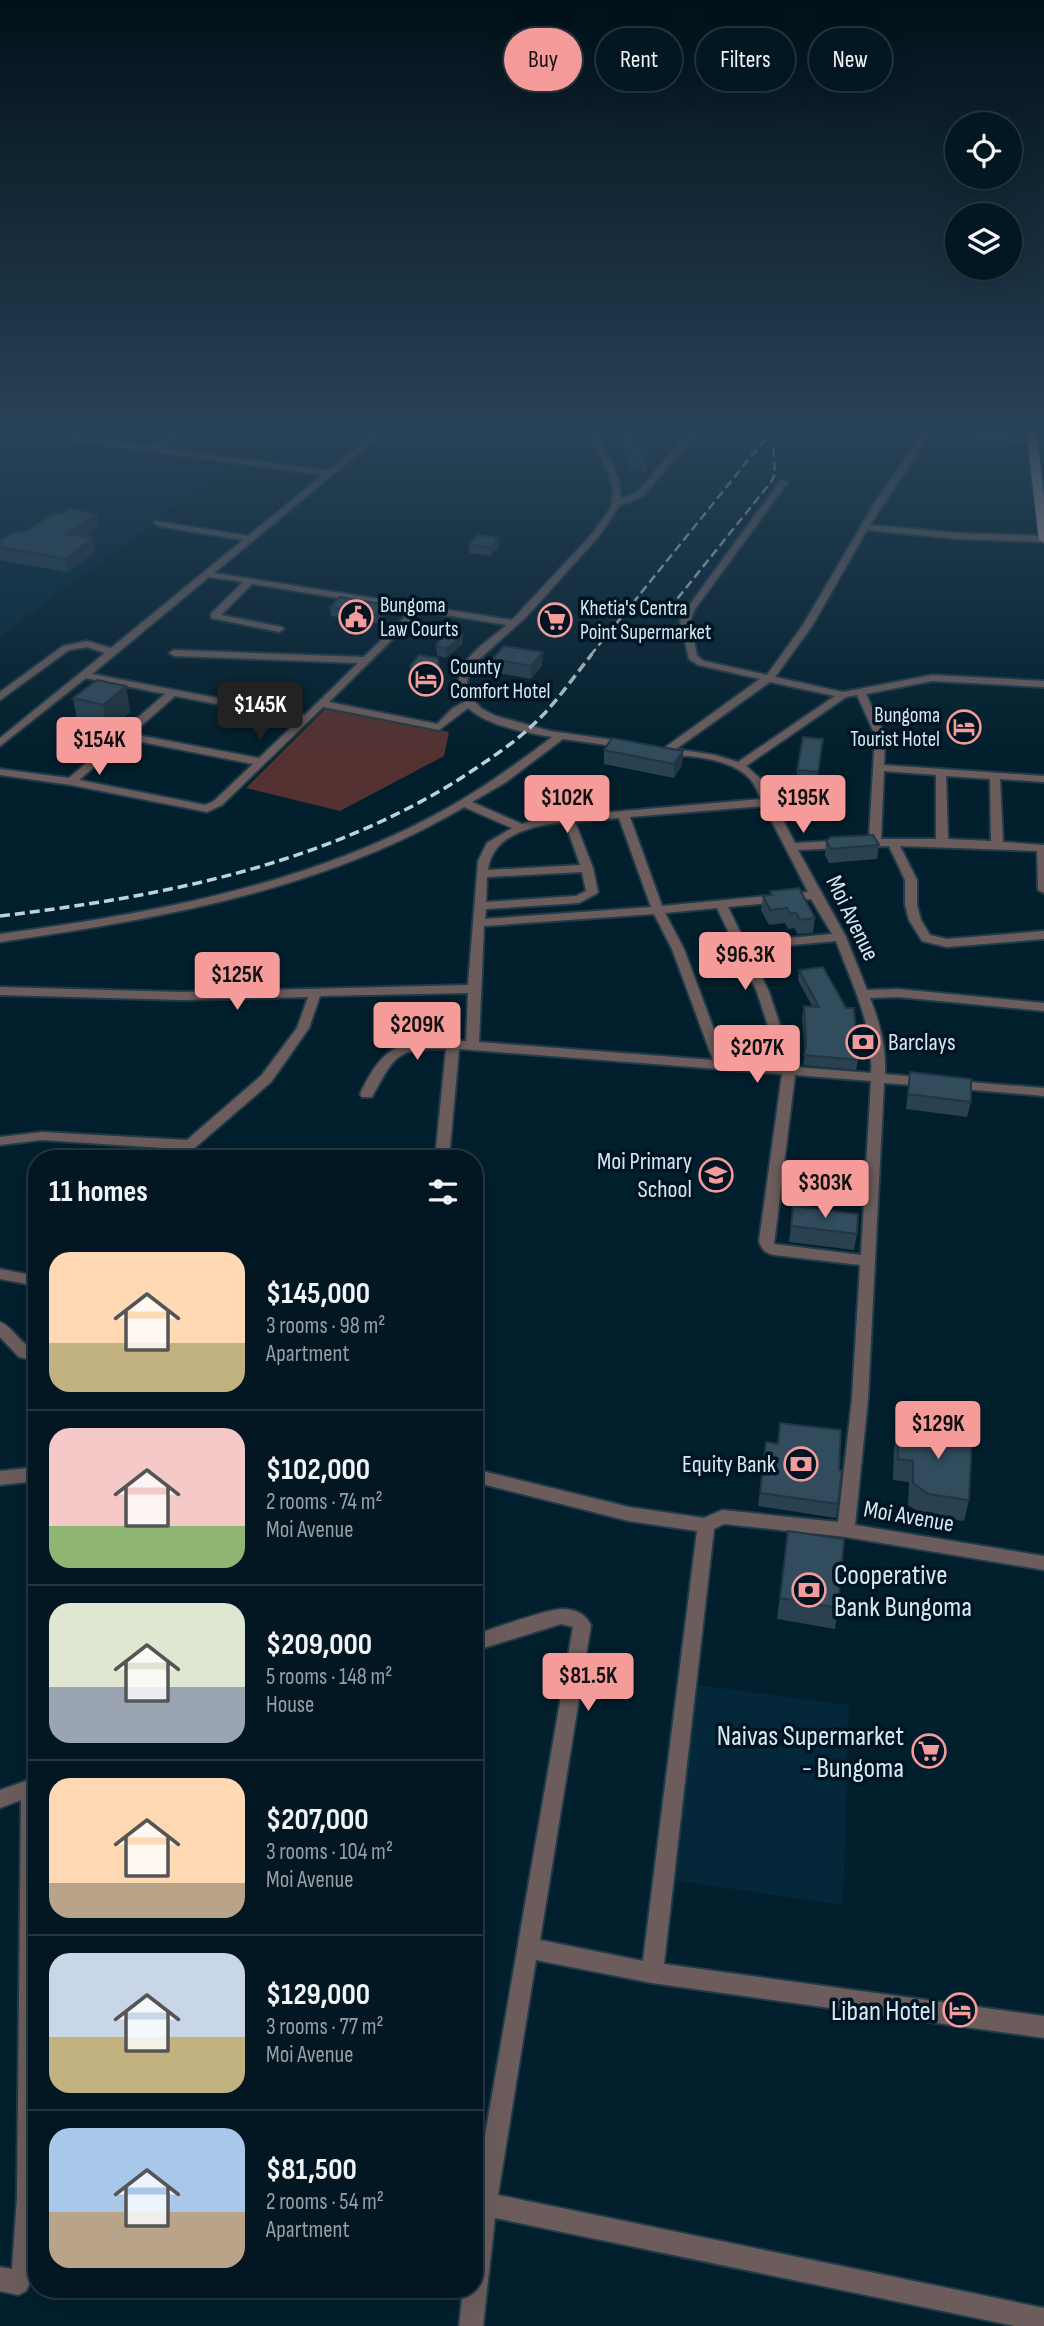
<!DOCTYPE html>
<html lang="en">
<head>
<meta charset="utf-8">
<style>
	:root { --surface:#021722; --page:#10242f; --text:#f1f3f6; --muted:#969fa5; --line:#233640; --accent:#f59b9a }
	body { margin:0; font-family:"Sofia Sans Condensed",sans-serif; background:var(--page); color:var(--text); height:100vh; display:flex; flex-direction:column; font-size:26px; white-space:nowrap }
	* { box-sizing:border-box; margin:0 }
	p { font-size:23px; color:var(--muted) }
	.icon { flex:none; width:38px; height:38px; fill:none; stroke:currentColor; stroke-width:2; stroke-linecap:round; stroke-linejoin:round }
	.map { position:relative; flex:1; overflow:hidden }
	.sheet { position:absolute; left:28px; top:1150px; width:455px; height:1148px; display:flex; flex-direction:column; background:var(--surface); border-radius:28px; box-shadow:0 7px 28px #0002,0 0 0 2px var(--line) }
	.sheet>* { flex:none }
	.top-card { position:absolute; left:504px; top:28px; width:434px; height:63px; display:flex; gap:14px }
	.controls { position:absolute; left:945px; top:112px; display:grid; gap:14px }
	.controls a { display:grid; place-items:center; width:77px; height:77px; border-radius:50%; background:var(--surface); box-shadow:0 7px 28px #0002,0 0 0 2px var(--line); font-size:35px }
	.price { position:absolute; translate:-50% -60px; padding:0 16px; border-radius:7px; background:var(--accent); color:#111; font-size:23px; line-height:46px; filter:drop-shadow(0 2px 4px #0008) }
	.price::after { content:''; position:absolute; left:50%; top:42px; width:21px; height:16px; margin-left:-10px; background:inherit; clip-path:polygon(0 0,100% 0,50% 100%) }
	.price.on { background:#222; color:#fff }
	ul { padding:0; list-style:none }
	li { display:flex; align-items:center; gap:21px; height:175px; padding:0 21px }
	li+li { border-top:2px solid var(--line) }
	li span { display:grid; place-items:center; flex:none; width:196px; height:140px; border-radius:21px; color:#555 }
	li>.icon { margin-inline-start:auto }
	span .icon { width:84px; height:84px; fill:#fffc; stroke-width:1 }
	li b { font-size:30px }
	h2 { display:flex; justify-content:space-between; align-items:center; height:84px; padding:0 21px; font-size:30px }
	.chip { padding:0 24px; border-radius:32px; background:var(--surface); box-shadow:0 7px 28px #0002,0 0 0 2px var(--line); font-size:24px; line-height:63px }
	.chip.on { background:var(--accent); color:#111 }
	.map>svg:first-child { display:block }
	.built { fill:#04283a }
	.green { fill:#553232 }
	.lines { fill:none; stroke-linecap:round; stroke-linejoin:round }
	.minor-casing { stroke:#203b49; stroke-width:4 }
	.major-casing { stroke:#203b49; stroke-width:3 }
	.minor { fill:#6c5d5c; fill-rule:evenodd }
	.major { fill:#be9f9d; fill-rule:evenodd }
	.rail-far1 { stroke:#bfd1db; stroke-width:2.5; stroke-dasharray:9 4.5; stroke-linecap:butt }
	.rail { stroke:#bfd1db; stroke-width:3.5; stroke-dasharray:10 5; stroke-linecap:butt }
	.wall { fill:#294150 }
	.shaded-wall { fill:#223541 }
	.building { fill:#304c5d; stroke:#223541; stroke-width:2 }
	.labels { text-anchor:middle; stroke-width:7; stroke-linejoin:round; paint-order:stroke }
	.far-poi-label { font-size:21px; fill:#d7e8f2; stroke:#001523; text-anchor:start }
	.street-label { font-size:24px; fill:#d7e8f2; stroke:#001523 }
	.poi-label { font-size:24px; fill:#d7e8f2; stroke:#001523; text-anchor:end }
	.near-poi-label { font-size:28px; fill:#d7e8f2; stroke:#001523; text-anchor:end }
</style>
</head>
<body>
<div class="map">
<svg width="1044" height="2326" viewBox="0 0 1044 2326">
	<rect width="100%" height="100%" fill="#021f2d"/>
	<g class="built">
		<path d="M28 428H59L80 444 235 462 153 521 154 524 0 636V450Z"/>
		<path d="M601 428H691L634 489Z"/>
		<path d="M689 1684 849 1705 843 1905 670 1880Z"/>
	</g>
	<path class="green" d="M326 708 449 732 444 756 340 811 246 788Z"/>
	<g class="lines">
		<defs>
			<g id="minor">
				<path d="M59 428H67L76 436 150 447 182 428H191L159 448 328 471 380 428H389L214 573 512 620 593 533 611 507 613 490 608 471 583 428H591C605 450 621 472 621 499L636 493 693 428H701L642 497 620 505 599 536 527 616 475 663 468 674 467 684 473 700 482 709 496 716 550 731 628 742 633 745 628 748 563 739 506 782 472 802 522 824 543 818 761 799C758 793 755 785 751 780 733 759 691 755 666 755L660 751 760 679 698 665 689 659 680 621 688 607 781 480 788 482 695 609 690 621 697 656 704 661 767 675 803 625 874 504 926 428 1031 439 1035 441 1031 443 931 433 870 525 958 533 1044 536V542L958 539 867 530 812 626 775 677 843 692 932 675 1044 681V687L932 681 866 694 885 735 884 765 1044 776V782L1000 779 1003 842 1044 845V893L1038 890 1037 851 900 846 917 880V905L921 920 930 935 947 939 1044 931V939L947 947 922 941 909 920 905 905V880L889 846 798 850 846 937 867 990 898 989 1044 1003V1011L898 997 870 998C880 1023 886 1047 885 1074L928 1078 935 1082 928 1086 884 1083 868 1399 855 1525 1044 1556V1570L846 1537 724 1524 714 1529 664 1964 1044 2016V2038L652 1983 536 1960 498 2195 1044 2308V2326H1015L495 2218 483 2326H459L463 2289H474V2199L573 1627 561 1624 474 1651V1635C493 1629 549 1608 564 1609 577 1610 585 1614 591 1625L540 1940 643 1961 697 1531 629 1521 474 1482V1469L629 1507 704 1518 722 1510 838 1522 852 1399 860 1265 774 1255C765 1253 762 1250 759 1241L782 1074 459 1049 449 1158H435L446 1049C395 1048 395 1056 372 1097H362L360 1094C388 1035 407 1042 466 1041L468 993 320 996 309 1028 271 1082 183 1158H168L177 1149 42 1140 0 1145V1137L42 1132 187 1140 261 1076 297 1028 308 997 182 1000 0 995V987L182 992 468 985 478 861 487 843 512 828 464 807C324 890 159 919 0 942V934C148 914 299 887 433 816 475 794 514 766 552 737 525 732 490 727 468 708L439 730 323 707 222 805 207 812 71 785 0 775V769L69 778 165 694 86 678 0 746V738L105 653 87 647 69 650 0 700V692L63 646 87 641 111 648 243 540 158 526 154 523 155 521 248 536 323 475 90 443 71 440ZM209 577 243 582 211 614V618L279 632 284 629 282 627 221 615 252 584 412 610 364 657 174 650 169 653 174 656 358 663 305 715 92 674ZM421 611 507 625C483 645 444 667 464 702L453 708 437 724 329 702ZM770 682 835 696 738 762 715 755 676 749ZM857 695 875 735 869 839 795 843 762 780 746 766 846 697ZM175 696 299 720 259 758 132 734ZM126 739 253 764 214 801 205 805 79 780ZM884 771 936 775V839H881ZM946 776 990 779 991 841 948 839ZM764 806 808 892 662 906 630 817ZM619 818 651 907 485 919 486 909 579 903 596 894 598 892 593 868 575 822ZM565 822 580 865 488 870C492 834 534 825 565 822ZM582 872 586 891 576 896 486 902 487 877ZM811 899 832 934 745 942 728 907ZM717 908 757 992 781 1066 726 1062 684 949 665 913ZM654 914 672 949 713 1060 479 1042 484 926ZM836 941C852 984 874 1026 871 1073L794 1067 769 992 749 949ZM795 1075 871 1081 861 1255 774 1244Z"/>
				<path d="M1036 428H1044V430H1037Z"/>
				<path d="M955 1081 1044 1088V1096L950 1088 948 1085Z"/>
				<path d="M0 1269 37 1276V1286L0 1279Z"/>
				<path d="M0 1322C15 1328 21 1347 37 1349V1361L19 1357 0 1337Z"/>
				<path d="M37 1467V1481L0 1485V1471Z"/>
				<path d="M37 1777V2251C36 2267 33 2277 26 2291L18 2295 0 2291V2267L12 2269 17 2197 21 1800 0 1808V1790Z"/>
			</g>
			<path id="major" d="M1026 428H1036L1044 496V543L1039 540Z"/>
		</defs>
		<use href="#minor" class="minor-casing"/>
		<use href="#major" class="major-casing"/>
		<use href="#minor" class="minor"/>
		<use href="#major" class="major"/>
		<g class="rail-far1">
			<path d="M669 609 771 482 775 474 773 441"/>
			<path d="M590 656 774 428"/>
		</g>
		<path class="rail" d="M0 916C159 897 320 866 458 780 487 761 518 741 542 716 560 697 576 674 592 654"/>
	</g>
	<g class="wall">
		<path d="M611 428H631L630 431H629L647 462V472L628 470 629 461Z"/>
		<path d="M61 514 97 515 99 528 85 537 95 552 67 572 0 560V541L24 532Z"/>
		<path d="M498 538 499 547 490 556 469 553V544Z"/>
		<path d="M386 605V614L377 623 331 616 330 607Z"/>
		<path d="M463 635V644L446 658 437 655 436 646Z"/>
		<path d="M493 659 542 666 531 679 493 672Z"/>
		<path d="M410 666 439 671 440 689 411 683Z"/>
		<path d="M126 686 130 712 107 731 78 725 73 698Z"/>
		<path d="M823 739 816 786 796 784 797 770Z"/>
		<path d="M604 750 683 751 682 765 674 778 604 764Z"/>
		<path d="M826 841 879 845 877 859 829 863 825 855Z"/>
		<path d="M770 891 815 918 813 933 798 934 794 928 788 929 785 923 769 925 761 910 763 896 770 895Z"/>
		<path d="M799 970 858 1060 856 1070 803 1065 805 1053 802 1016 804 1006H812L798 980Z"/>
		<path d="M910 1072 971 1102 967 1117 906 1109Z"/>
		<path d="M793 1206 857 1234 854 1250 789 1242Z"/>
		<path d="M780 1423 838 1504 836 1518 758 1506 766 1442 777 1444Z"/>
		<path d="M898 1427 969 1500 964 1521 923 1515 908 1505 909 1482 893 1480 894 1448Z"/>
		<path d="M788 1531 838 1608 835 1629 777 1619Z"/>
	</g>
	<g class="shaded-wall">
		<path d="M97 515 99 528 69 547 67 534Z"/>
		<path d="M93 538 95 552 67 572 65 559Z"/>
		<path d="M498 538 499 547 490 556V548Z"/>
		<path d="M386 605V614L377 623 376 615Z"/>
		<path d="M463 635V644L446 658V649Z"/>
		<path d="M543 652 542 666 531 679V666Z"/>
		<path d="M126 686 130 712 107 731 103 705Z"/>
		<path d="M683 751 682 765 674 778V764Z"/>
	</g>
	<g class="building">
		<path d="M616 428H627L647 462 629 460 631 456Z"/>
		<path d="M70 508 97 515 67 534 93 538 65 559 0 547V541L17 531 24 532 55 513 61 514Z"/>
		<path d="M478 535 498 538 490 548 469 544Z"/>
		<path d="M340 597 386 605 376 615 330 607Z"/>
		<path d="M444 632 463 635 446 649 436 646Z"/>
		<path d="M504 646 543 652 531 666 493 659Z"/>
		<path d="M419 655 438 658 439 671 410 666Z"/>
		<path d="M97 680 126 686 103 705 73 698Z"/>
		<path d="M803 737 823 739 818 772 797 770Z"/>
		<path d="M612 738 683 751 674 764 604 750Z"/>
		<path d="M873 835 879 845 831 849 826 841 831 837Z"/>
		<path d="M799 888 815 918 800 920 796 913 790 914 787 908 770 910 763 896 772 895 770 891Z"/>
		<path d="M823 967 846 1008H854L858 1060 804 1055 806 1046 804 1006 819 1007 799 970Z"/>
		<path d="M910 1072 971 1079V1102L908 1094Z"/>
		<path d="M793 1206 858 1214 857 1234 791 1226Z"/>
		<path d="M780 1423 841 1430 839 1470H842L838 1504 760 1493 766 1442 778 1444Z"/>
		<path d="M898 1427 972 1436 969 1500 928 1494 913 1483V1461L898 1459Z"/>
		<path d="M788 1531 844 1539 838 1608 780 1598Z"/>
	</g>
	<linearGradient id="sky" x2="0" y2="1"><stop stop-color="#011119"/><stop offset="0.57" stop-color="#284257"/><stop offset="1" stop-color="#284257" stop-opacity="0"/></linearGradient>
	<rect width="1044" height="754" fill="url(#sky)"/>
	<defs>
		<symbol id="civic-ring" viewBox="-11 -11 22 22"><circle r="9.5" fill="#001523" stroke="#f59b9a" stroke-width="1.5"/><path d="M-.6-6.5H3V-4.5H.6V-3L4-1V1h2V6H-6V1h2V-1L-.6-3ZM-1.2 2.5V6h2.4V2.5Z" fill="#f59b9a"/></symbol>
		<symbol id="supermarket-ring" viewBox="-11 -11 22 22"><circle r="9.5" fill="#001523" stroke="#f59b9a" stroke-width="1.5"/><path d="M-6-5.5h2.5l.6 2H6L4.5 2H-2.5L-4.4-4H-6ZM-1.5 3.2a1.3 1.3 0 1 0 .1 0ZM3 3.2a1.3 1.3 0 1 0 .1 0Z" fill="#f59b9a"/></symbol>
		<symbol id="hotel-ring" viewBox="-11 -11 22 22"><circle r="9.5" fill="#001523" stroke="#f59b9a" stroke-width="1.5"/><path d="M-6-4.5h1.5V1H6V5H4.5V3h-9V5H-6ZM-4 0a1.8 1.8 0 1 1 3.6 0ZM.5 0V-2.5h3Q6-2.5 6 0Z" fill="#f59b9a"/></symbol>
		<symbol id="bank-ring" viewBox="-11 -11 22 22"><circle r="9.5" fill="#001523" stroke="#f59b9a" stroke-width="1.5"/><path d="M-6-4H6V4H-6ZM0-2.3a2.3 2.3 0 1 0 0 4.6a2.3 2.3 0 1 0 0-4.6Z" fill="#f59b9a"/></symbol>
		<symbol id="school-ring" viewBox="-11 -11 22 22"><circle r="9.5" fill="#001523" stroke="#f59b9a" stroke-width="1.5"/><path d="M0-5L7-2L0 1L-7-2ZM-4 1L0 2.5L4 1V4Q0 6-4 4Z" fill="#f59b9a"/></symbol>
	</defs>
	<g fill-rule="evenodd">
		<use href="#civic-ring" x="337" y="598" width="38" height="38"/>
		<use href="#supermarket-ring" x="536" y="601" width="38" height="38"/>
		<use href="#hotel-ring" x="407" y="660" width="38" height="38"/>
		<use href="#hotel-ring" x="945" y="708" width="38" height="38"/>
		<use href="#bank-ring" x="844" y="1023" width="38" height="38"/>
		<use href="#school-ring" x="697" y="1156" width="38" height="38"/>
		<use href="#bank-ring" x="782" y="1445" width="38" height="38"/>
		<use href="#bank-ring" x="790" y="1571" width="38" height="38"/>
		<use href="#supermarket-ring" x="910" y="1732" width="38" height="38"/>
		<use href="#hotel-ring" x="941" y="1991" width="38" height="38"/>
	</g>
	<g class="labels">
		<g class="far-poi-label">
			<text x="380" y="612">Bungoma<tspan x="380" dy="24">Law Courts</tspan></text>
			<text x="580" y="615">Khetia's Centra<tspan x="580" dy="24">Point Supermarket</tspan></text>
			<text x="450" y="674">County<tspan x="450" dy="24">Comfort Hotel</tspan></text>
			<text x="940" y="722" text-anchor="end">Bungoma<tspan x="940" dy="24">Tourist Hotel</tspan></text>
		</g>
		<g class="street-label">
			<text transform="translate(853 918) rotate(64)" y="8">Moi Avenue</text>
			<text transform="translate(909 1516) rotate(10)" y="8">Moi Avenue</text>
		</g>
		<g class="poi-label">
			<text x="888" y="1050" text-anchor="start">Barclays</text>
			<text x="692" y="1169">Moi Primary<tspan x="692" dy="28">School</tspan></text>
			<text x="776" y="1472">Equity Bank</text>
		</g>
		<g class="near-poi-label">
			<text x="834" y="1584" text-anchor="start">Cooperative<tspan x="834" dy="32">Bank Bungoma</tspan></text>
			<text x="904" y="1745">Naivas Supermarket<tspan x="904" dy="32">- Bungoma</tspan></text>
			<text x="936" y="2020">Liban Hotel</text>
		</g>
	</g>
</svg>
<div class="controls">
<a><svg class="icon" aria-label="locate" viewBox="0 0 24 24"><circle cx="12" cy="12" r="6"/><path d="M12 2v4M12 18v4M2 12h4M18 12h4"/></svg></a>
<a><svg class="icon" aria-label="layers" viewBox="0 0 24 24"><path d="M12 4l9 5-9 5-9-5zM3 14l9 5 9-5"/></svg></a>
</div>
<b class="price on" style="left:260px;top:742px">$145K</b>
<b class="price" style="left:99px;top:777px">$154K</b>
<b class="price" style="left:567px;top:835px">$102K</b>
<b class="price" style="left:803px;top:835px">$195K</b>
<b class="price" style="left:745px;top:992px">$96.3K</b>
<b class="price" style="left:237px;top:1012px">$125K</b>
<b class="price" style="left:417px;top:1062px">$209K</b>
<b class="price" style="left:757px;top:1085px">$207K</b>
<b class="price" style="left:825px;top:1220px">$303K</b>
<b class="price" style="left:938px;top:1461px">$129K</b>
<b class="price" style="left:588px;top:1713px">$81.5K</b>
<div class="top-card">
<a class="chip on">Buy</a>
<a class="chip">Rent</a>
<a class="chip">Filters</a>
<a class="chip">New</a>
</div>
<section class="sheet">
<h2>11 homes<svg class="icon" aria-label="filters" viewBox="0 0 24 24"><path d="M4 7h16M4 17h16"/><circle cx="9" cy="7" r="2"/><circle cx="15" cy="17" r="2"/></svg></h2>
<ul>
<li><span style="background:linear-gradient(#ffd9b3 65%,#c2b280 0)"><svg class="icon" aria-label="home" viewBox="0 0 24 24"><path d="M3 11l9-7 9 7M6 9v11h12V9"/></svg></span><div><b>$145,000</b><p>3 rooms · 98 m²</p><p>Apartment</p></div></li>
<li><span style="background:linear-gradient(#f6c9c9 70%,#8fb573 0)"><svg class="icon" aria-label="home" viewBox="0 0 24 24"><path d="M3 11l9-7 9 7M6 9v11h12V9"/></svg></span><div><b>$102,000</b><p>2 rooms · 74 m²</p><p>Moi Avenue</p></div></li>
<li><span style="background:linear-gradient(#dfe7d0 60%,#9aa5b1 0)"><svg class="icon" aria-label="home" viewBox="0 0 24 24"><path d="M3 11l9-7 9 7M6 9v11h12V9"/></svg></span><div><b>$209,000</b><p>5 rooms · 148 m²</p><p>House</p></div></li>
<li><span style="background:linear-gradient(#ffd9b3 75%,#b9a48a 0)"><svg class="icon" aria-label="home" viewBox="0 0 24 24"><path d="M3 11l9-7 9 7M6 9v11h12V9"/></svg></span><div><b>$207,000</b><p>3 rooms · 104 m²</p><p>Moi Avenue</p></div></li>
<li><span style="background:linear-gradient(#c9d6e8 60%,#c2b280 0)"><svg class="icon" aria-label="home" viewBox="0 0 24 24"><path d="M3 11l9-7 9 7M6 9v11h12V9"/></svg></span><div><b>$129,000</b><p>3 rooms · 77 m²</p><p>Moi Avenue</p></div></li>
<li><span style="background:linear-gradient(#a9c7e8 60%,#b9a48a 0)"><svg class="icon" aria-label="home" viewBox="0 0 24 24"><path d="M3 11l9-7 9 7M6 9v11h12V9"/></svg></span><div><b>$81,500</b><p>2 rooms · 54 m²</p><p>Apartment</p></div></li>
</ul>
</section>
</div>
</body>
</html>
